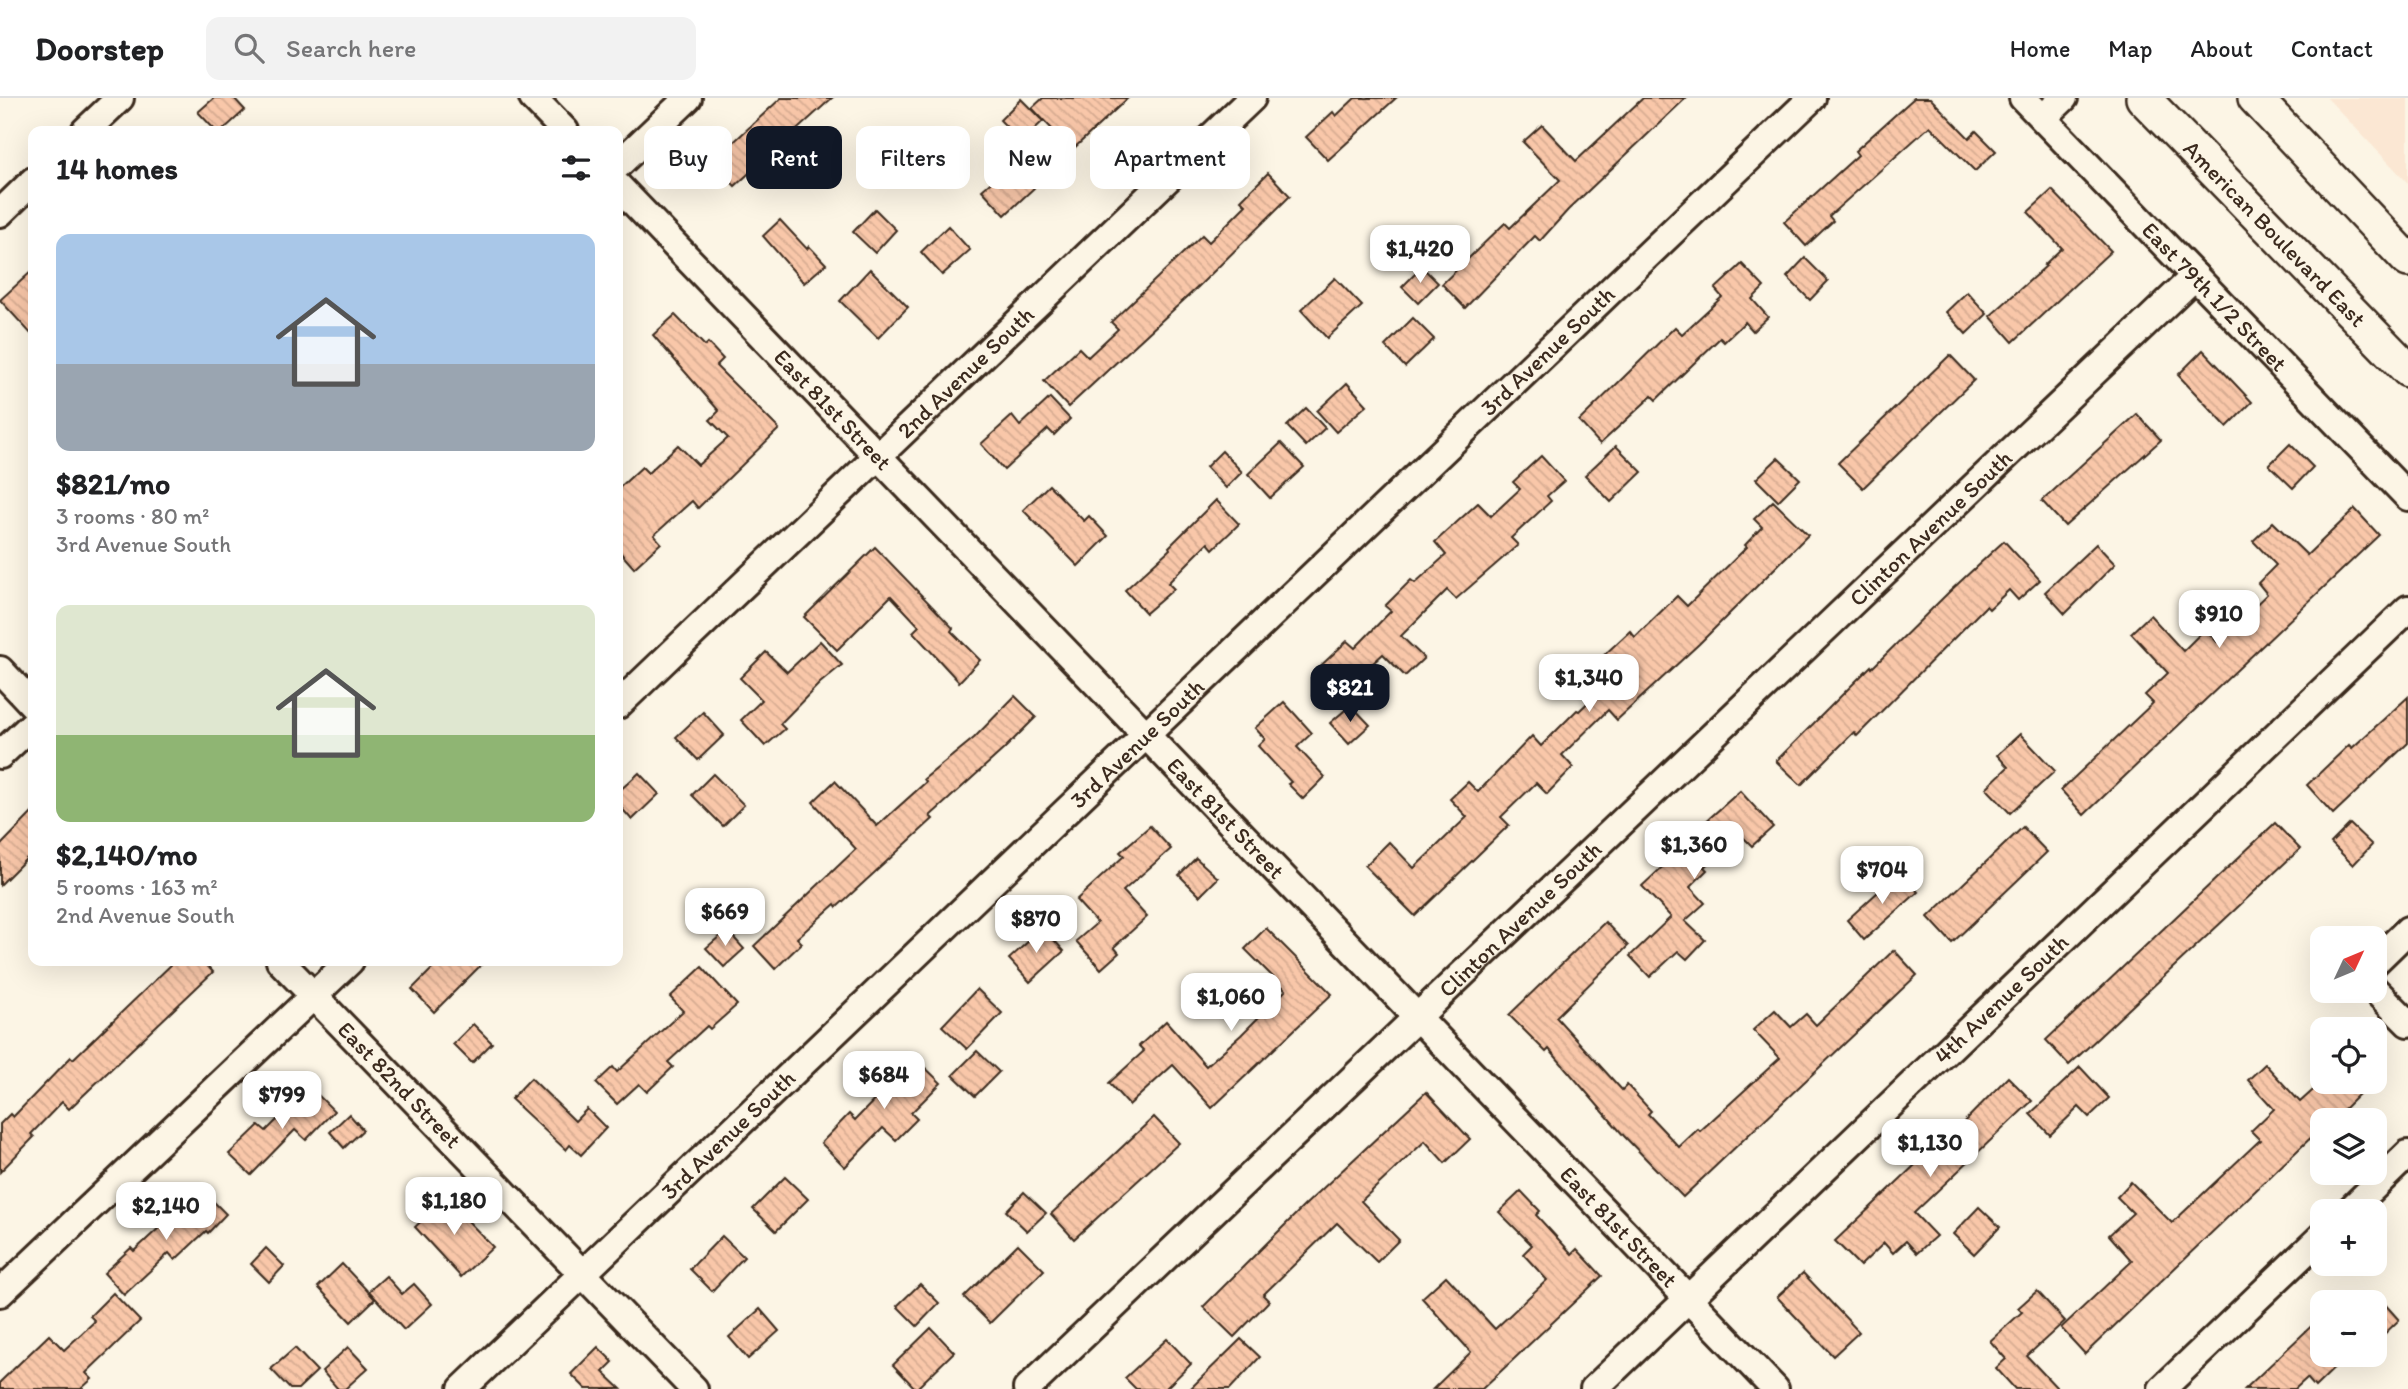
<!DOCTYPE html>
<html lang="en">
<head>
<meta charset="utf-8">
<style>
	:root { --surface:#fff; --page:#f2f2f2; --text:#202124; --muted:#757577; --line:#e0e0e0; --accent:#111827 }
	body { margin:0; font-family:Itim,sans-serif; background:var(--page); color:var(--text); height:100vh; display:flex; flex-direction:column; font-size:26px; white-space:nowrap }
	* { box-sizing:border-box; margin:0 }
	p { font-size:23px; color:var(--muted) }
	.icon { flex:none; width:38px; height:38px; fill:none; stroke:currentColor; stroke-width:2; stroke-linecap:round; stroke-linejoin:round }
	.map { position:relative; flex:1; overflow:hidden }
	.panel { position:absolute; left:28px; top:28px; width:595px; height:840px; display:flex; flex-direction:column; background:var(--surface); border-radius:14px; box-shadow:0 7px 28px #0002 }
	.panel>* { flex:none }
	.banner { position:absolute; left:644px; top:28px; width:665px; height:63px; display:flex; gap:14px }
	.needle { width:46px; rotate:46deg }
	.fabs { position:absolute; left:2310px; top:828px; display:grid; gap:14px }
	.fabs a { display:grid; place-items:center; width:77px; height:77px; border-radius:14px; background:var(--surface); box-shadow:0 7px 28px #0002; font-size:35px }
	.price { position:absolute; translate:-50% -60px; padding:0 16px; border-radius:14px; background:#fff; color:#222; font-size:23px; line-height:46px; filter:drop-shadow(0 2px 4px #0008) }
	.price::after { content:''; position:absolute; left:50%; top:42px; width:21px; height:16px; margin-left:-10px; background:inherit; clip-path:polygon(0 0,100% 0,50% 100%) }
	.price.active { background:var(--accent); color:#fff }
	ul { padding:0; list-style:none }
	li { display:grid; align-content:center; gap:14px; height:371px; padding:0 28px }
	li span { display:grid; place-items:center; height:217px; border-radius:14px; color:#555 }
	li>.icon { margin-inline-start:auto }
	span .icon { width:126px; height:126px; fill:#fffc; stroke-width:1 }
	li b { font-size:30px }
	h2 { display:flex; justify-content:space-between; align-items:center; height:84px; padding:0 28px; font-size:30px }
	.pill { padding:0 24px; border-radius:14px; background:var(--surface); box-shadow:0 7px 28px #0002; font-size:24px; line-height:63px }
	.pill.active { background:var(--accent); color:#fff }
	header { display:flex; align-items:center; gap:42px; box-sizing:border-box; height:98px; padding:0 35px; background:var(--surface); border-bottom:2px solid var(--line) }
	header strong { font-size:33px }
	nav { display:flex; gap:38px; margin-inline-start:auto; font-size:24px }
	.search { width:490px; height:63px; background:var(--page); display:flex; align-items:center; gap:18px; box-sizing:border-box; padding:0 24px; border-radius:14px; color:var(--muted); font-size:26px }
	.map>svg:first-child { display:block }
	.built { fill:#fbe7d3 }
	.building { fill:url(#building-back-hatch); stroke:#3b2a1e; stroke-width:2 }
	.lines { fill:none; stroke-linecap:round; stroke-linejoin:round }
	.minor-casing { stroke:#3b2a1e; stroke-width:32 }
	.major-casing { stroke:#3b2a1e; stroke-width:38 }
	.minor { stroke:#fcf5e5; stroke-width:26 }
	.major { stroke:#fcf5e5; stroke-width:33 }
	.labels { text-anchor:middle; stroke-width:5; stroke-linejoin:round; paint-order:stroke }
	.street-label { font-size:23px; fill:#3b2a1e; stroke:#fcf5e5 }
</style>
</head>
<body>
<header>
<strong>Doorstep</strong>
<div class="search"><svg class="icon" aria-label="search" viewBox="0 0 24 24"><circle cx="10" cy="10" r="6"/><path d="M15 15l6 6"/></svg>Search here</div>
<nav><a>Home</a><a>Map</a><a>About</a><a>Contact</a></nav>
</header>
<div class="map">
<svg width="2408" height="1291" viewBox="0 0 2408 1291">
	<defs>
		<pattern id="building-back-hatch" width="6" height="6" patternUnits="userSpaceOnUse" patternTransform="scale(1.75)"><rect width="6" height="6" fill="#f9c7a9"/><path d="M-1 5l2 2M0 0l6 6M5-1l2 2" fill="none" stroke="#d6ab91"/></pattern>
	</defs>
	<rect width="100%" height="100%" fill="#fcf5e5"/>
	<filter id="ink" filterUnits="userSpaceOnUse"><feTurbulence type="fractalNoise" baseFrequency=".0143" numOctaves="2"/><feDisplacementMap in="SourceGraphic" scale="14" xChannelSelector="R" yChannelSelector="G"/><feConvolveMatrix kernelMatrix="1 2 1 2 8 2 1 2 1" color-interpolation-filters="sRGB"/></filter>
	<g filter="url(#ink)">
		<path class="built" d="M2327 0H2408V85Z"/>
		<g class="building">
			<path d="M214 0H234L245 12 222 33H216L198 14Z"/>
			<path d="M781 0H832L735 88 712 64Z"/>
			<path d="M1043 0H1128L1072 52 1032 10Z"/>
			<path d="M1355 0H1396L1328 62 1306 39 1333 14 1336 18Z"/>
			<path d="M1643 0H1686L1568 112 1540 143 1535 138 1465 210 1442 186 1505 125 1510 130 1560 82 1523 44 1542 27 1576 63Z"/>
			<path d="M1914 0H1930L1969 40 1976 33 1996 53 1975 73 1930 28 1829 118 1833 123 1806 148 1784 124 1858 57 1855 53Z"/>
			<path d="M1021 1 1043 23 1021 44 1000 22Z"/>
			<path d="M1012 66 1034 90 1005 117 982 92Z"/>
			<path d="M1268 75 1290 98 1198 189 1068 309 1044 283 1079 250 1088 259 1118 231 1111 224 1202 137 1209 144 1246 107 1241 102Z"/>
			<path d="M2052 92 2111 153 2013 244 1990 218 2046 168 2044 167 2062 150 2028 114Z"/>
			<path d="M875 111 896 132 875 155 853 134Z"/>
			<path d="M780 122 807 151 809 148 826 166 804 185 763 138Z"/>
			<path d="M948 128 970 152 942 177 921 154Z"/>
			<path d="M1805 160 1828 183 1810 202 1787 179Z"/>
			<path d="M1742 166 1764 189 1752 201 1768 219 1753 233 1745 224 1724 244 1720 240 1656 302 1652 298 1600 346 1579 323 1675 229 1682 236 1722 199 1715 191Z"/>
			<path d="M1422 169 1438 185 1418 205 1402 189Z"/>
			<path d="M870 171 908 209 878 240 840 203Z"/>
			<path d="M33 172V238L0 202Z"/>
			<path d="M1335 180 1362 208 1327 240 1301 212Z"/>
			<path d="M1967 194 1987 216 1966 236 1946 214Z"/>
			<path d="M675 217 705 248 708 245 723 261 716 268 779 331 698 410 692 403 654 437 661 445 634 470 618 452V391L642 369 648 375 678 347 698 367 728 340 710 322 719 313 653 237Z"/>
			<path d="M1413 220 1434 241 1405 269 1385 248Z"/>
			<path d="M2203 252 2252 304 2227 329 2178 277Z"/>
			<path d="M1950 257 1974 282 1863 390 1838 365Z"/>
			<path d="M1347 285 1367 307 1336 334 1317 313Z"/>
			<path d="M1050 300 1070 321 1054 337 1048 331 1004 372 981 346 1012 318 1020 328Z"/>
			<path d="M1306 310 1325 330 1306 348 1287 328Z"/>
			<path d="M2137 316 2161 342 2065 428 2042 403Z"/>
			<path d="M1281 345 1304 369 1270 400 1248 376Z"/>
			<path d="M2290 346 2313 369 2293 390 2269 367Z"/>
			<path d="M1616 348 1642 374 1611 404 1585 377Z"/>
			<path d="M1222 353 1242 374 1226 390 1206 369Z"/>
			<path d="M1541 358 1564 383 1547 398 1551 403 1511 440 1518 447 1456 501 1447 492 1401 538 1424 560 1405 578 1383 556 1336 599 1313 575 1347 543 1355 550 1391 513 1385 508 1411 482 1415 485 1446 457 1435 444 1478 405 1491 418 1520 391 1513 384Z"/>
			<path d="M1778 360 1800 381 1778 403 1756 381Z"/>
			<path d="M1049 387 1084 423 1089 418 1108 438 1078 468 1023 412Z"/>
			<path d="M1216 402 1239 426 1213 451 1208 445 1168 485 1174 491 1146 515 1125 492 1170 451 1169 449Z"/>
			<path d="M1773 403 1808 437 1699 546 1617 622 1608 612 1562 657 1573 669 1547 696 1536 685 1501 719 1509 727 1415 818 1365 768 1389 744 1414 770 1467 719 1450 701 1468 684 1478 694 1532 638 1541 648 1577 612 1579 613 1618 576 1602 559 1630 533 1635 539 1677 498 1687 508 1747 449 1745 447 1762 429 1754 421Z"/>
			<path d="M2355 411 2379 437 2084 717 2061 692 2153 605 2145 597 2168 575 2131 535 2150 517 2183 553 2205 531 2217 544 2267 496 2258 485 2276 467 2253 443 2273 424 2307 457Z"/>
			<path d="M2004 443 2040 482 2018 502 2009 492 1989 511 1986 508 1857 638 1854 634 1801 687 1776 663 1871 568 1872 570 1948 495Z"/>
			<path d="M2096 446 2115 466 2065 516 2045 494Z"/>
			<path d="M875 449 953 530 951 533 980 562 959 584 913 534 919 528 891 498 837 552 804 519Z"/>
			<path d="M820 543 842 567 820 585 780 626 785 631 765 648 741 622 762 602 740 580 766 554 787 574Z"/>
			<path d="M1015 598 1036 619 1004 651 930 718 933 721 837 809 835 806 797 840 802 845 775 871 754 848 856 751 813 704 835 683 877 728 926 684 924 681 974 640Z"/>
			<path d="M2408 599V645L2333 716 2307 687 2349 647 2352 650Z"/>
			<path d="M1284 604 1312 635 1297 649 1325 679 1303 701 1288 686 1291 684 1258 648 1265 641 1255 630Z"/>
			<path d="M1351 607 1370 627 1349 646 1330 625Z"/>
			<path d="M703 614 724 637 698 662 676 639Z"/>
			<path d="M2020 636 2055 673 2010 715 1986 690 2008 669 1997 657Z"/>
			<path d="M639 675 659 696 632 722 618 706V694Z"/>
			<path d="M713 676 744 707 723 728 692 697Z"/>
			<path d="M1740 693 1773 729 1752 748 1740 736 1704 769 1707 772 1690 789 1705 805 1685 823 1705 842 1687 861 1678 853 1650 879 1630 858 1671 819 1642 788 1705 729 1703 726Z"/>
			<path d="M33 714V754L0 787V748Z"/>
			<path d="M2275 725 2300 751 2069 967 2046 942Z"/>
			<path d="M2350 726 2372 747 2353 767 2331 745Z"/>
			<path d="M1150 728 1171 751 1123 793 1147 819 1114 849 1119 855 1101 871 1076 843 1097 825 1076 802 1124 758 1120 754Z"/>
			<path d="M2023 729 2047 754 1952 845 1928 819Z"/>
			<path d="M1196 760 1218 780 1200 798 1179 777Z"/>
			<path d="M1900 774 1918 794 1864 842 1847 822Z"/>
			<path d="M1605 824 1628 848 1556 919 1622 992 1627 987 1651 1013 1648 1016 1679 1049 1698 1031 1700 1033 1780 960 1753 932 1775 912 1791 929 1806 916 1816 927 1894 852 1917 877 1683 1099 1624 1038 1549 951 1546 954 1509 917Z"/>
			<path d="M1043 830 1064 853 1030 884 1009 861Z"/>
			<path d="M1266 830 1332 896 1212 1010 1173 967 1129 1007 1109 985 1144 953 1139 948 1166 923 1206 968 1241 937 1286 892 1245 851Z"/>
			<path d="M727 832 744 851 724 869 706 850Z"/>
			<path d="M175 863H203L213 874 69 1011 62 1004 31 1036 34 1039 0 1074V1026L10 1016 13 1019 71 959 73 961Z"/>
			<path d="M440 863H485L434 914 412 891Z"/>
			<path d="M702 869 737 907 710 931 707 928 668 964 673 969 647 994 639 986 617 1006 596 985 613 969 617 974 683 913 670 899Z"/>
			<path d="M977 891 1002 915 967 951 942 928Z"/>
			<path d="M473 926 492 945 472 965 453 946Z"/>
			<path d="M977 953 999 974 975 998 953 977Z"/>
			<path d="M912 957 941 985 911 1015 917 1021 896 1042 883 1030 845 1069 821 1045 849 1016 855 1022 890 986 881 978 896 962 902 967Z"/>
			<path d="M2265 966 2300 1004 2322 984H2371L2335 1020 2322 1022V1029L2085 1256 2061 1230 2132 1163 2109 1137 2133 1115 2117 1099 2131 1084 2172 1125 2260 1042 2251 1033 2274 1011 2248 982Z"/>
			<path d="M2080 969 2109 1000 2089 1019 2079 1009 2050 1037 2030 1016Z"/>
			<path d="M2008 979 2032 1003 1914 1115 1936 1138 1917 1155 1906 1143 1893 1155 1884 1145 1860 1168 1835 1143 1954 1030 1956 1032Z"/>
			<path d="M531 980 575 1023 587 1011 606 1030 581 1057 570 1047 566 1052 511 1001Z"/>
			<path d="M310 989 334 1013 306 1042 295 1032 251 1077 229 1056 259 1027 266 1033Z"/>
			<path d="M1426 994 1470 1041 1445 1065 1425 1043 1361 1103 1399 1142 1377 1164 1337 1125 1263 1197 1269 1203 1234 1239 1203 1209 1304 1108Z"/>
			<path d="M349 1016 363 1032 344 1050 330 1034Z"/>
			<path d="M1154 1019 1179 1045 1074 1141 1051 1116Z"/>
			<path d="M785 1079 808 1101 776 1133 753 1111Z"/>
			<path d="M203 1093 226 1116 208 1135 206 1133 175 1162 169 1155 124 1197 104 1175 131 1150 134 1153 176 1114 180 1117Z"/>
			<path d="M1521 1093 1540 1113 1536 1117 1572 1156 1577 1151 1602 1178 1482 1291H1433L1471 1254 1422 1200 1446 1178 1495 1231 1547 1182 1523 1156 1532 1147 1499 1114Z"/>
			<path d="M1024 1094 1046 1115 1027 1133 1006 1113Z"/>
			<path d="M446 1100 493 1149 461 1179 415 1129Z"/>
			<path d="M1979 1109 2000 1129 1974 1156 1953 1136Z"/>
			<path d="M722 1138 744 1159 712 1193 690 1171Z"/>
			<path d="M1018 1146 1044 1172 990 1225 964 1199Z"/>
			<path d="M266 1150 284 1168 269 1184 251 1166Z"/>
			<path d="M342 1166 375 1201 351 1224 318 1189Z"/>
			<path d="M1803 1175 1859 1234 1833 1258 1777 1199Z"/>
			<path d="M386 1178 402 1196 414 1186 432 1206 404 1232 369 1193Z"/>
			<path d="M920 1186 939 1205 917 1228 897 1208Z"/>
			<path d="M2037 1193 2065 1223 2027 1258 2058 1291H2015L1996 1270 2006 1261 1990 1243 2022 1214 2018 1210Z"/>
			<path d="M113 1195 140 1223 86 1275 92 1281 81 1291H0V1284L49 1237 64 1252 95 1223 90 1218Z"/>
			<path d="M2375 1195 2399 1222 2375 1245Z"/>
			<path d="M760 1211 779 1233 748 1261 729 1239Z"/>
			<path d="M2322 1218V1256H2349L2315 1289 2307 1280 2295 1291H2245Z"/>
			<path d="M931 1230 954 1254 916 1291 893 1267Z"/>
			<path d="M1167 1241 1191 1266 1165 1291H1136L1125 1280Z"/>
			<path d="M1241 1241 1260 1259 1230 1291H1190Z"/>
			<path d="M348 1249 368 1270 345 1291H338L322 1273Z"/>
			<path d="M598 1249 613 1264 603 1274 621 1291H586L571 1276Z"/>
			<path d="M295 1250 317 1273 298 1291H290L271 1271Z"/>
		</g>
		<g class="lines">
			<defs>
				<g id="minor">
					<path d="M533 0 565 33"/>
					<path id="s1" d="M2023 0 2408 399"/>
					<path d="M2043 20 2064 0"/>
					<path d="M85 33 120 0"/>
					<path d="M618 67 688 0"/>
					<path id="s2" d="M618 88 1775 1291"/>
					<path d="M0 115 33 83"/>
					<path d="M0 572 33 607"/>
					<path id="s3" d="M618 607 1252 0"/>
					<path d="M0 657 33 626"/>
					<path id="s4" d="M280 863 694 1291"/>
					<path d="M2375 864 2408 832"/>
					<path d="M2375 892 2408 925"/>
					<path d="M2349 1113 2408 1056"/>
					<path d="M0 1195 350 863"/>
					<path id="s5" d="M462 1291 1812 0"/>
					<path id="s6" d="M1027 1291 2195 178"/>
					<path id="s7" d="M1594 1291 2408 511"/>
					<path d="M2162 1291 2322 1138"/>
				</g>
				<g id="major">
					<path id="s8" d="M2143 0 2408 272"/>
					<path d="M2255 0 2408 162"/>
				</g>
			</defs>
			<use href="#minor" class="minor-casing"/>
			<use href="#major" class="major-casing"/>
			<use href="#minor" class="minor"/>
			<use href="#major" class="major"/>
		</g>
	</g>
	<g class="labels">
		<g class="street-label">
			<text dy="8" stroke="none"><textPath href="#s8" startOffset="189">American Boulevard East</textPath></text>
			<text dy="8" stroke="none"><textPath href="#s1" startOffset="276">East 79th 1/2 Street</textPath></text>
			<text dy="8" stroke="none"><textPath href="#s5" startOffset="1502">3rd Avenue South</textPath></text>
			<text dy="8" stroke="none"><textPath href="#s3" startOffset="481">2nd Avenue South</textPath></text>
			<text dy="8" stroke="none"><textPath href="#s2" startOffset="310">East 81st Street</textPath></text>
			<text dy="8" stroke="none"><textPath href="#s6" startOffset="1248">Clinton Avenue South</textPath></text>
			<text dy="8" stroke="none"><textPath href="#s5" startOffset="934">3rd Avenue South</textPath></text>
			<text dy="8" stroke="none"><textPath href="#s2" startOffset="877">East 81st Street</textPath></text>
			<text dy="8" stroke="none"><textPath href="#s6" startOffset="681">Clinton Avenue South</textPath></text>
			<text dy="8" stroke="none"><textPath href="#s7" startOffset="564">4th Avenue South</textPath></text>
			<text dy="8" stroke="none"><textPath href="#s4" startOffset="172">East 82nd Street</textPath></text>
			<text dy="8" stroke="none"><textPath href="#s5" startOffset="368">3rd Avenue South</textPath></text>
			<text dy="8" stroke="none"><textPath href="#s2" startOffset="1444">East 81st Street</textPath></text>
		</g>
	</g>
</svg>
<div class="fabs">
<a><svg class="needle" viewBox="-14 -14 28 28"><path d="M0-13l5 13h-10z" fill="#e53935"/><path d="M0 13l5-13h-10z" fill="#757577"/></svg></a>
<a><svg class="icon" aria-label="locate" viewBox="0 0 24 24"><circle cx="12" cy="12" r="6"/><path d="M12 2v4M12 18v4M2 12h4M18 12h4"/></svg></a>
<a><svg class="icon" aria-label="layers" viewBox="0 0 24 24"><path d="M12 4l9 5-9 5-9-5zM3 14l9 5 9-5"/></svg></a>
<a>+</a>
<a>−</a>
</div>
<b class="price" style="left:1420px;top:187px">$1,420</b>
<b class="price" style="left:2219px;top:552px">$910</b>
<b class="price" style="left:1589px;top:616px">$1,340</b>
<b class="price active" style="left:1350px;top:626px">$821</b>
<b class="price" style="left:1694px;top:783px">$1,360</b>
<b class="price" style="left:1882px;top:808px">$704</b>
<b class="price" style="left:725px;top:850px">$669</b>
<b class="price" style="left:1036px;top:857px">$870</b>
<b class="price" style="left:1231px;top:935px">$1,060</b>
<b class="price" style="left:884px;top:1013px">$684</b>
<b class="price" style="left:282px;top:1033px">$799</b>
<b class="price" style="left:1930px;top:1081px">$1,130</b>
<b class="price" style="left:454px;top:1139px">$1,180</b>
<b class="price" style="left:166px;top:1144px">$2,140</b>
<div class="banner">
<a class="pill">Buy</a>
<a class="pill active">Rent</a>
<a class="pill">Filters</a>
<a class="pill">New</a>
<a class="pill">Apartment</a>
</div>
<section class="panel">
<h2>14 homes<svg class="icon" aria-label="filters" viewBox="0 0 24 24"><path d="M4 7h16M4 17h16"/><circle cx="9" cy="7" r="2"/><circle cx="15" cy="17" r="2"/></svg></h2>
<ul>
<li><span style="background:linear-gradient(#a9c7e8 60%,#9aa5b1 0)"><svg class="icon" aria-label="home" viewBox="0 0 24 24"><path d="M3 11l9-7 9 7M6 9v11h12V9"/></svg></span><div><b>$821/mo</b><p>3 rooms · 80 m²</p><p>3rd Avenue South</p></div></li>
<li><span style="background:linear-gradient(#dfe7d0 60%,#8fb573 0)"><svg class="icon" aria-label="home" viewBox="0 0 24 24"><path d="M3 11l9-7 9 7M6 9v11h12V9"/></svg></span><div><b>$2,140/mo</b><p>5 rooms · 163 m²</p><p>2nd Avenue South</p></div></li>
</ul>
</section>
</div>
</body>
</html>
